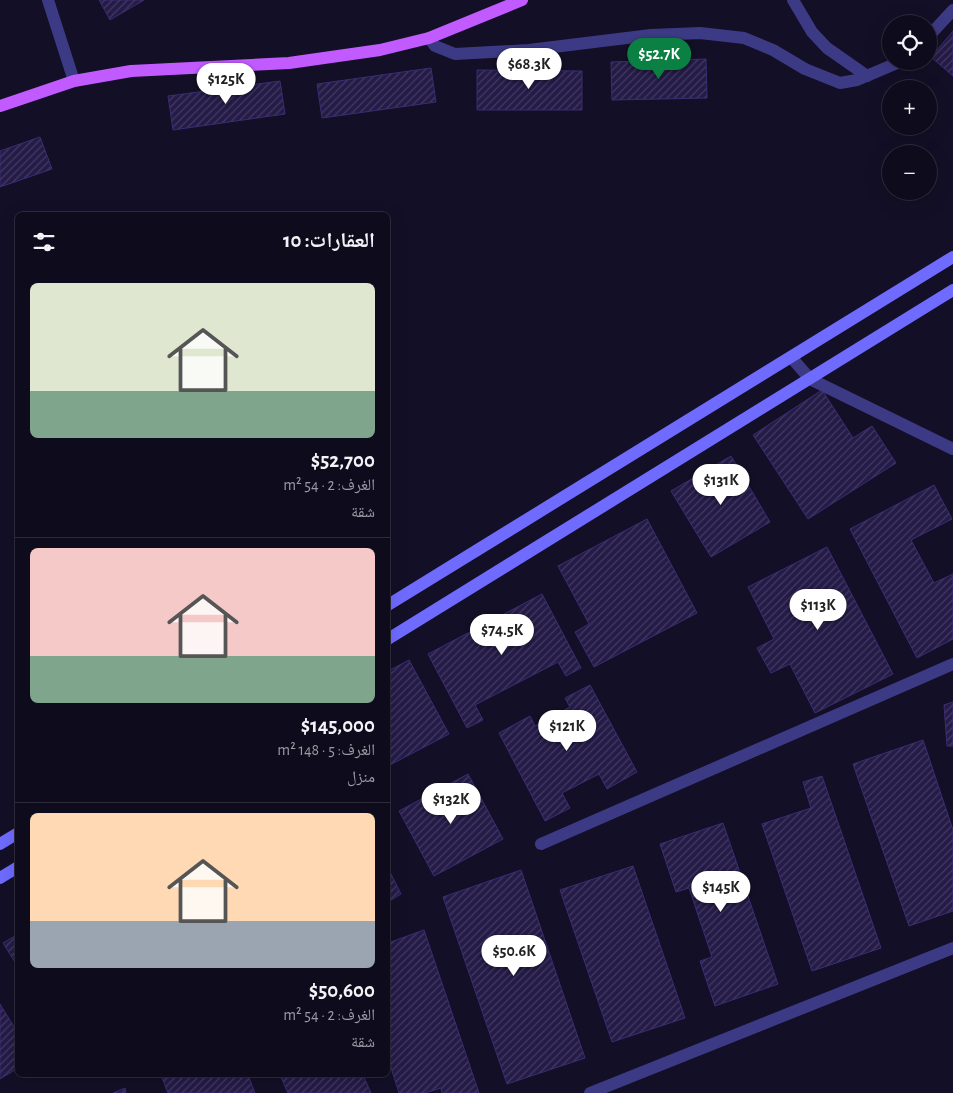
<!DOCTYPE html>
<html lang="ar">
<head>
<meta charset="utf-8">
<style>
	:root { --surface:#0e0b1c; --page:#1c1929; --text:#f1f3f6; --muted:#9b9ba3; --line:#2e2b3b; --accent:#0b8043 }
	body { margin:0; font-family:"Alegreya Sans","Noto Naskh Arabic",sans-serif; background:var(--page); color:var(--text); direction:rtl; height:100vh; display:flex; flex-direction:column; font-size:19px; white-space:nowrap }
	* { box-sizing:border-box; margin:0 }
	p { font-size:16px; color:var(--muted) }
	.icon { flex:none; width:28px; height:28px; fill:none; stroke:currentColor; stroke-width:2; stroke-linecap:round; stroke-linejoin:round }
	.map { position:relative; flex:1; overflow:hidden; direction:ltr }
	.side { position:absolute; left:15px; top:212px; width:375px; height:865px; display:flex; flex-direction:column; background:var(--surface); border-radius:8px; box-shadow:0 5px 20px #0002,0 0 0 1px var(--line); direction:rtl }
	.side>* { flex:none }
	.buttons { position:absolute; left:882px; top:15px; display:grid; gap:10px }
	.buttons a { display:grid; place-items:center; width:55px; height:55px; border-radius:50%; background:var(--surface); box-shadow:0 5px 20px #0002,0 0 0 1px var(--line); font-size:25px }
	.price { position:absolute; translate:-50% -42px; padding:0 11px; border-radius:18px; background:#fff; color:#222; font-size:16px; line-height:32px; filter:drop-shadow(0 1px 2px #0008) }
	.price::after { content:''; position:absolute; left:50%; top:30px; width:15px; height:11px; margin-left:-8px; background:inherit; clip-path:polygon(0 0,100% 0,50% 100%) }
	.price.selected { background:var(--accent); color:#fff }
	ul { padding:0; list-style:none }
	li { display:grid; align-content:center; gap:10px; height:265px; padding:0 15px }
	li+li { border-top:1px solid var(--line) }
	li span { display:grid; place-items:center; height:155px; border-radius:8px; color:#555 }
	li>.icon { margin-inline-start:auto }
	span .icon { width:90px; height:90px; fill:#fffc; stroke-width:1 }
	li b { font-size:21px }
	h2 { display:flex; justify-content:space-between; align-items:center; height:60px; padding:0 15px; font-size:21px }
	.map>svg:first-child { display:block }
	.building { fill:url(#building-hatch); stroke:#3b2d73 }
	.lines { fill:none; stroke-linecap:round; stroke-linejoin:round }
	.street { stroke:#3d3a85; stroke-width:12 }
	.secondary { stroke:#6f6bff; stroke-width:12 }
	.primary { stroke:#c25bff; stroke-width:12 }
</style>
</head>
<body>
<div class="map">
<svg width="953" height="1093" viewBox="0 0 953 1093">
	<defs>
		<pattern id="building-hatch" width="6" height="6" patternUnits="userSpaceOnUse" patternTransform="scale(1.25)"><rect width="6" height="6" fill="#241b47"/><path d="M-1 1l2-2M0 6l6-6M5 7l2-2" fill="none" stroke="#433b63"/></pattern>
	</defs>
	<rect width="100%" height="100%" fill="#130f26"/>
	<g class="building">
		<path d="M99 0H144L110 20Z"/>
		<path d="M953 31V76L931 57Z"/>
		<path d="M706 59 707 98 612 100 611 62Z"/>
		<path d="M431 68 436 102 322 118 317 84Z"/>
		<path d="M477 70 582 71V110H477Z"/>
		<path d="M280 81 285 114 173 130 168 96Z"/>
		<path d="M40 137 52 169 0 187V151Z"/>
		<path d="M822 390 853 438 872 426 896 463 808 519 753 435Z"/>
		<path d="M731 456 770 522 711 557 671 491Z"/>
		<path d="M934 485 952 519 911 540 934 583 953 574V639L917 658 850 529Z"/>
		<path d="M647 519 697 613 594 667 575 632 589 624 558 566Z"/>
		<path d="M827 547 893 674 815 713 790 664 771 673 757 648 774 639 748 587Z"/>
		<path d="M542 594 581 668 566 676 558 662 475 705 483 720 467 728 428 654Z"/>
		<path d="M409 660 449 734 388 766V671Z"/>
		<path d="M590 685 637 772 607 789 599 774 562 793 570 808 545 821 499 733 530 716 535 726 570 707 565 698Z"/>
		<path d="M953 702V746H947L944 705Z"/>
		<path d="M923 740 953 830V911L909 926 853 764Z"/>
		<path d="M468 774 503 839 434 876 399 811Z"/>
		<path d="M822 776 881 948 812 971 762 824 811 808 803 782Z"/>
		<path d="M723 823 778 984 715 1006 700 961 712 957 689 888 676 892 660 844Z"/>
		<path d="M633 866 685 1018 612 1042 560 890Z"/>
		<path d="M388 868 401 894 388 902Z"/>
		<path d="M521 870 585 1058 507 1084 443 897Z"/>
		<path d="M424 930 479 1093H442L441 1088 425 1093H399L388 1058V943Z"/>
		<path d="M18 934V967L3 943Z"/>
		<path d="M0 1004 18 1033V1068L0 1079Z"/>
		<path d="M161 1075H248L255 1093H168Z"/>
		<path d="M280 1075H363L371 1093H288Z"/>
		<path d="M125 1088 126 1093H113Z"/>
	</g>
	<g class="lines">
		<g class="street">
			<path d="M48 0 74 81"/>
			<path d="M793 0 812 32 827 48 867 76"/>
			<path d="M929 36 953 10"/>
			<path d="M429 38 435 46 455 54 529 50 651 35 700 33 744 38 773 50 805 69 840 83 857 80 902 61"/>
			<path d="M791 357 810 379 953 449"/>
			<path d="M541 844 953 664"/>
			<path d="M590 1093 953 948"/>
		</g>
		<g class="secondary">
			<path d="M388 605 953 257"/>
			<path d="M388 639 953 290"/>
			<path d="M0 844 18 833"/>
			<path d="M0 878 18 867"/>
		</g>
		<path class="primary" d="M0 106 74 81 131 71 289 63 380 50 429 38 522 0"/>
	</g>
</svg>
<div class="buttons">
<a><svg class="icon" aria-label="locate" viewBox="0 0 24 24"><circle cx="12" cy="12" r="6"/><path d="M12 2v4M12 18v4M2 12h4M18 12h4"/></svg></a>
<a>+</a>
<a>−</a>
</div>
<b class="price selected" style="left:659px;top:80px">$52.7K</b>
<b class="price" style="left:529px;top:90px">$68.3K</b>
<b class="price" style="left:226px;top:105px">$125K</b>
<b class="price" style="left:721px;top:506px">$131K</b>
<b class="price" style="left:818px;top:631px">$113K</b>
<b class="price" style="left:502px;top:656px">$74.5K</b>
<b class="price" style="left:567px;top:752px">$121K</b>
<b class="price" style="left:451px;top:825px">$132K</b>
<b class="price" style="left:721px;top:913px">$145K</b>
<b class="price" style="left:514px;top:977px">$50.6K</b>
<section class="side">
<h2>العقارات: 10<svg class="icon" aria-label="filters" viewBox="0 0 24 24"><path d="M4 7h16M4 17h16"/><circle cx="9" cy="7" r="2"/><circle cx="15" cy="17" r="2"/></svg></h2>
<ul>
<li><span style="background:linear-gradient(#dfe7d0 70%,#7fa58c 0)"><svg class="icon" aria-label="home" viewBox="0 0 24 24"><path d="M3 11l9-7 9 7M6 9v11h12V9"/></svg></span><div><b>$52,700</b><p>الغرف: 2 · 54 m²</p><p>شقة</p></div></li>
<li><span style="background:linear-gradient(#f6c9c9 70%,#7fa58c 0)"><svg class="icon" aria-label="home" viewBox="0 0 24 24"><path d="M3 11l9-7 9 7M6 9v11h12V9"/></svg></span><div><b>$145,000</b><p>الغرف: 5 · 148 m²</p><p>منزل</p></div></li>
<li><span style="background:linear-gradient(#ffd9b3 70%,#9aa5b1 0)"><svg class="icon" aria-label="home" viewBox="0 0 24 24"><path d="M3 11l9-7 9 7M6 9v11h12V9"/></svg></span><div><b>$50,600</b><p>الغرف: 2 · 54 m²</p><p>شقة</p></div></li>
</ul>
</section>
</div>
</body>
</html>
